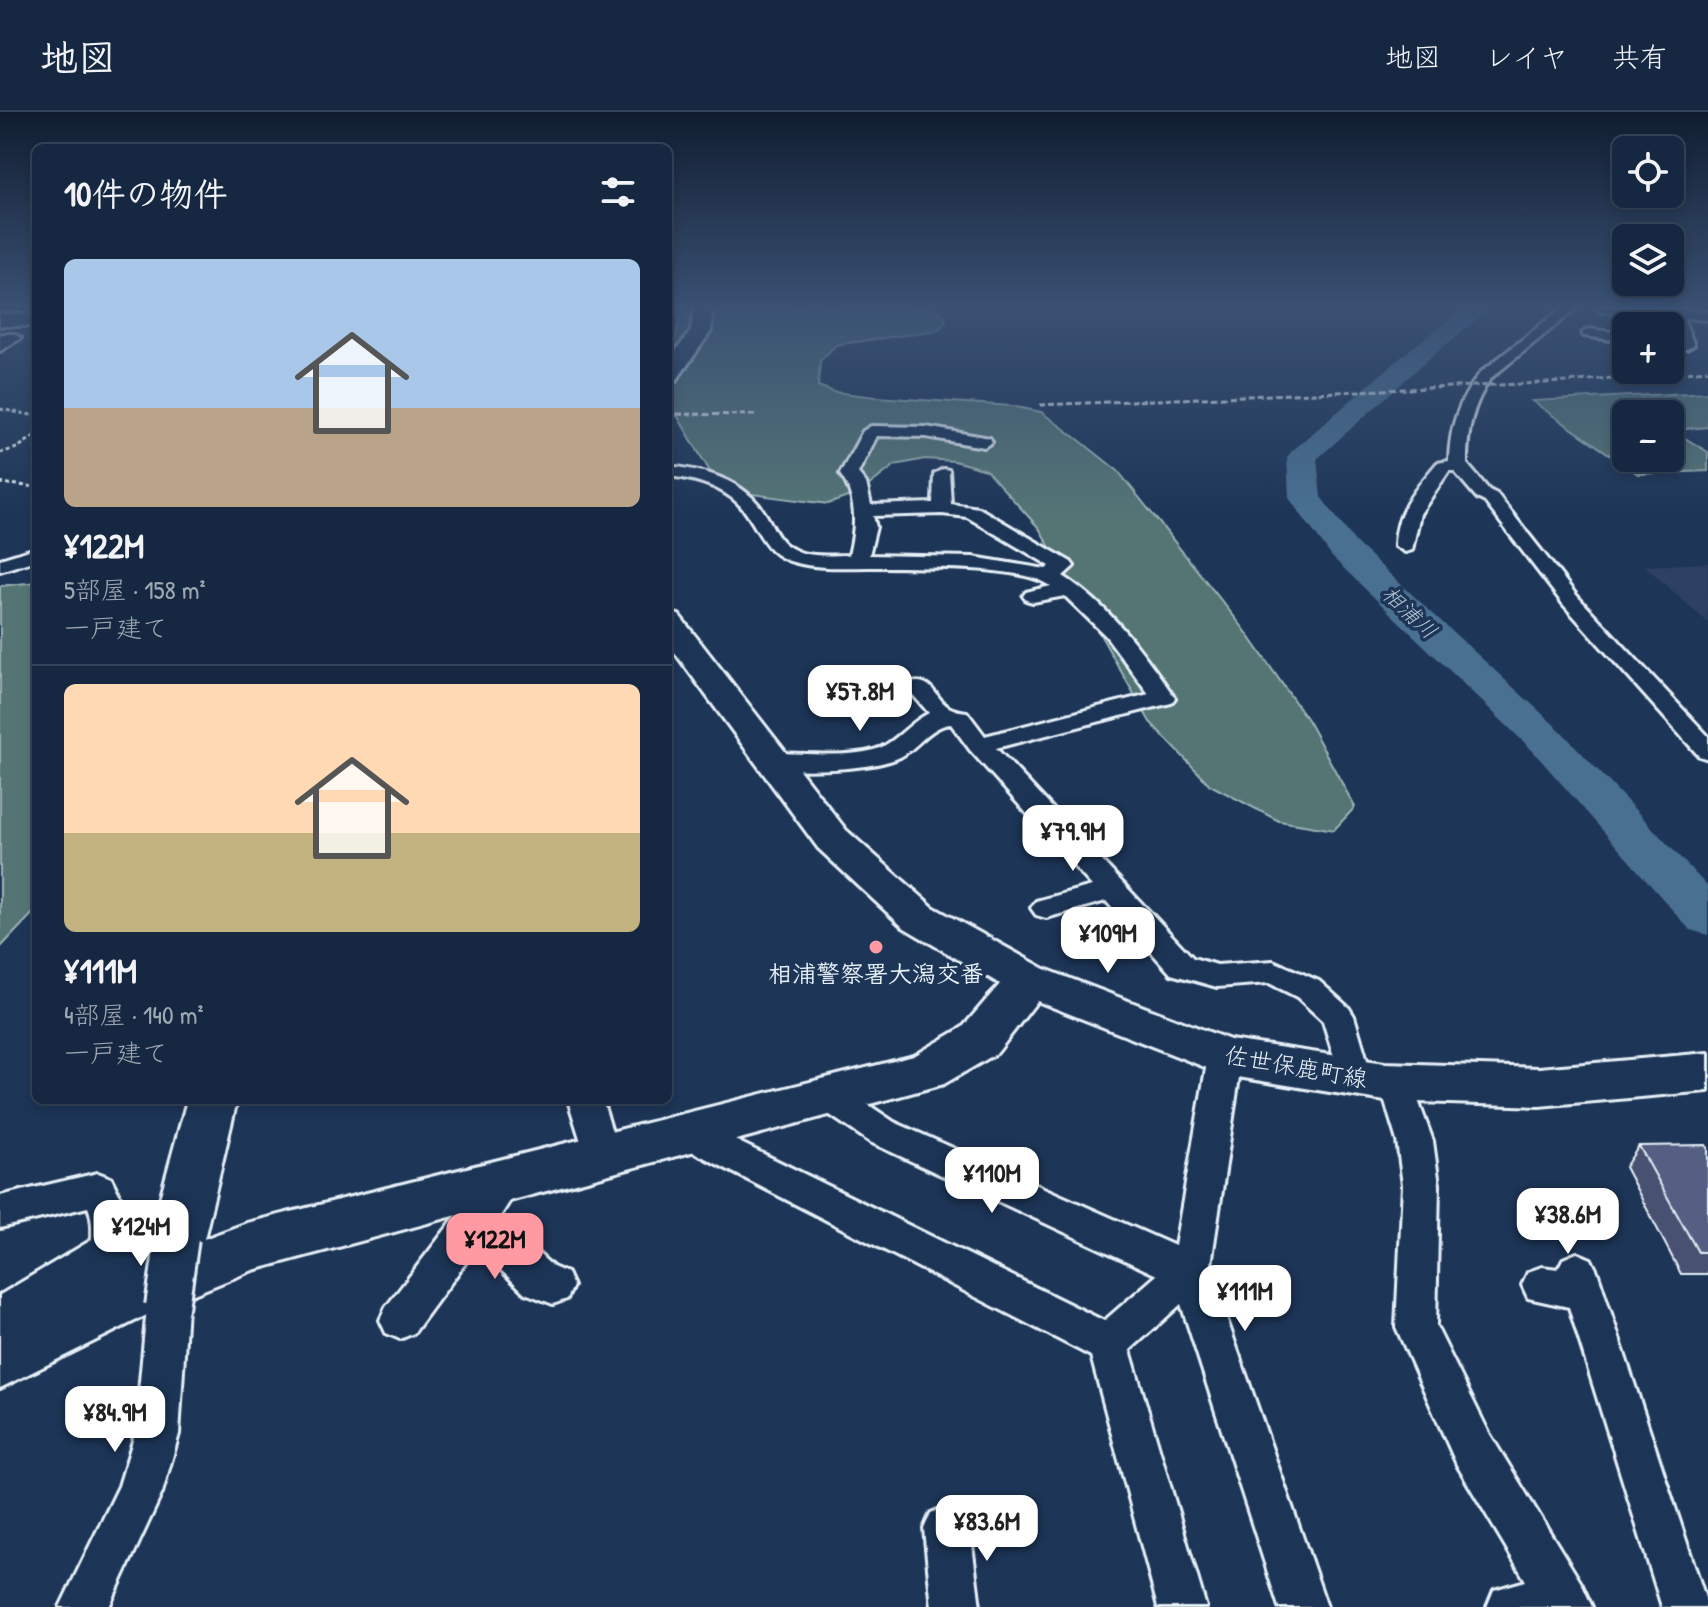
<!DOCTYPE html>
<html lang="ja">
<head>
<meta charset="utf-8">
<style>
	:root { --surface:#162841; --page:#1f3048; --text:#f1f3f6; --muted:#9ea6b1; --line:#35445a; --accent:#ff9aa2 }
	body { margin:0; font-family:"Patrick Hand","Klee One",sans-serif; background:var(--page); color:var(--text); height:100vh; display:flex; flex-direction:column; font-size:30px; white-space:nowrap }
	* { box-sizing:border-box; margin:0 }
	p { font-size:26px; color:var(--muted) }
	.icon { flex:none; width:44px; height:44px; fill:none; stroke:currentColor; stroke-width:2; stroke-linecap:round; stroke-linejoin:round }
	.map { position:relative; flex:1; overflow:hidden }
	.side { position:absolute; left:32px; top:32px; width:640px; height:960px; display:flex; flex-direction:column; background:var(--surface); border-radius:12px; box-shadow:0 4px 12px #0003,0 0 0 2px var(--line) }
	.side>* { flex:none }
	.fabs { position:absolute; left:1612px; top:24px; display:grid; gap:16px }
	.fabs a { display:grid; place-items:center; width:72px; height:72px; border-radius:12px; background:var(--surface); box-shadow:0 4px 12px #0003,0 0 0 2px var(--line); font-size:40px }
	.price { position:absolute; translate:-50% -68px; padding:0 18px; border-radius:16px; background:#fff; color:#222; font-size:26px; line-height:52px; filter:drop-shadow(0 2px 4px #0008) }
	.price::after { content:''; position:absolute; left:50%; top:48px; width:24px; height:18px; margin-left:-12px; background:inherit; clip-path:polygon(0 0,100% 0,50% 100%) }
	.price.current { background:var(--accent); color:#111 }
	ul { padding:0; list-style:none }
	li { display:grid; align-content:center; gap:16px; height:424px; padding:0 32px }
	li+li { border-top:2px solid var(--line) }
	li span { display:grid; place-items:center; height:248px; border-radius:12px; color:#555 }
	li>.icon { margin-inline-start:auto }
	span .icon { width:144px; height:144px; fill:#fffc; stroke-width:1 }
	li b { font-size:34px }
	h2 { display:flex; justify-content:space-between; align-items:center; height:96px; padding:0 32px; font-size:34px }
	header { display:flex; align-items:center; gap:48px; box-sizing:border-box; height:112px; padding:0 40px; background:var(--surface); border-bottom:2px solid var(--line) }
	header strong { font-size:38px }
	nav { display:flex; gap:44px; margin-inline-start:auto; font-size:28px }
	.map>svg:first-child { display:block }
	.built { fill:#2e4164 }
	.green { fill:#557575; stroke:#9eb3b6; stroke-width:2; fill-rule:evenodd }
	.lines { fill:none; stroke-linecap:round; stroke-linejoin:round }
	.river { fill:#4a6f91; fill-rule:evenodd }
	.street-casing { stroke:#e8f1f8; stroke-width:6 }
	.secondary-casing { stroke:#e8f1f8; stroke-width:6 }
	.path { stroke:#e8f1f8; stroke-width:3; stroke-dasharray:4 3; stroke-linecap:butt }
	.street { fill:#1d3557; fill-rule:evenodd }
	.secondary { fill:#1d3557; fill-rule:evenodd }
	.rail { stroke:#e8f1f8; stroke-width:3; stroke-dasharray:6 3; stroke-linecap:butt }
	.street-bridge-casing { stroke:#e8f1f8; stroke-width:48; stroke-linecap:butt }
	.street-bridge { stroke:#1d3557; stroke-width:42 }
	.wall { fill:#485172; stroke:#e8f1f8; stroke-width:2 }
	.building { fill:#545e84; stroke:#e8f1f8; stroke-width:2 }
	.poi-dot { fill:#ff9aa2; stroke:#1d3557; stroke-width:3 }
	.labels { text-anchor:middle; stroke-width:7; stroke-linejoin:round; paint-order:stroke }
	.far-water-label { font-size:22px; font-style:italic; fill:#b1c4d4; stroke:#1d3557 }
	.poi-label { font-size:24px; font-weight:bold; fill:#e8f1f8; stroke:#1d3557 }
	.street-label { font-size:24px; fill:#e8f1f8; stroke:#1d3557 }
</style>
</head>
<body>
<header>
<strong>地図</strong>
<nav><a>地図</a><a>レイヤ</a><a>共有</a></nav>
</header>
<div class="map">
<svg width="1708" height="1495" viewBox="0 0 1708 1495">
	<rect width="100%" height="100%" fill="#1d3557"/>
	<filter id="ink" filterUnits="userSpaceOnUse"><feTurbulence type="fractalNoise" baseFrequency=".0125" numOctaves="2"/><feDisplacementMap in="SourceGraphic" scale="16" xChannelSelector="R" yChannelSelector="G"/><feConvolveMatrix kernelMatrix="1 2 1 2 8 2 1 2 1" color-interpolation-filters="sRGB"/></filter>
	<g filter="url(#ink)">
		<path class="built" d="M1708 451V511L1645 454Z"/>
		<g class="green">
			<path d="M668 196H933L943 201 946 209 938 218 836 233 820 249 818 274 834 280 876 285 1012 294 1041 300 1078 327 1118 359 1244 517 1308 609 1355 695 1334 718 1279 709 1210 673 1150 610 1039 416 986 358 954 349 925 347 895 353 859 381 828 392 729 379 709 358 678 305 668 296V261L680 204 675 199H668Z"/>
			<path d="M1708 280V315L1672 318 1708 340V359L1638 362 1532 289ZM1626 302H1670V346H1626Z"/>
			<path d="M36 470V798L0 836V474Z"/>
		</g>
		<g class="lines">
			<path class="river" d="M1466 196H1491L1431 245 1317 347 1321 385 1356 431 1561 619 1708 775V823L1690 818 1531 637 1332 445 1289 386 1287 345 1292 339 1413 235Z"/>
			<defs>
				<g id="street">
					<path d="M1562 196H1577L1491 266C1472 293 1467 319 1467 352L1489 378 1497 382 1577 484 1708 624V647L1699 644 1563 492 1485 390 1477 386 1454 359H1449L1420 402 1412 438 1405 440 1395 434C1395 400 1416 376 1437 351L1449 349C1450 313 1459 288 1481 260Z"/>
					<path d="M1595 196H1678L1708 200V208L1683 206 1694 233 1687 237H1670V229H1678L1669 205 1602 200Z"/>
					<path d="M1589 217 1626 222V230L1584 224 1582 221Z"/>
					<path d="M0 222H14L21 226 0 239Z"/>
					<path d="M871 314 926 315 990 326 992 330 984 335 926 325 877 324 858 361 866 371 871 393 933 391 934 362 943 357 949 358 951 392 979 396 1071 450 1074 454 1063 464C1110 494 1144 541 1175 586L1171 591 996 636 1193 846 1217 853 1273 849 1319 869 1349 896 1354 904 1372 965 1367 974 1355 978 1343 974 1323 909 1297 885 1269 871 1217 875 1171 862 1106 789 1046 806 1036 803 1031 796 1036 789 1092 774 970 638 951 612C929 614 918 636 900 645 874 658 792 661 764 654L760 649 764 644 773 641C803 641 856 647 882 635 899 626 911 610 929 601L907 576 911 571C935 565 935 591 953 597 957 599 962 599 967 600L985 624 1149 582 1106 524 1065 484 1033 490 1026 488 1023 484 1026 480 1051 474C1032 462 1008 461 986 458 948 455 909 455 870 455 846 455 821 457 797 451 765 444 762 422 744 398 726 375 696 367 668 364V354C706 358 745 368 766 403 774 416 778 430 793 437 809 446 831 443 849 443 856 415 858 386 840 362L863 319ZM942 402 967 405 1050 454 1046 457 973 445 869 443 876 415 873 404Z"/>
					<path d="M36 436V448L0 459V447Z"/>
					<path d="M1225 932 1237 936 1242 945 1210 1159 1327 1495H1279L1181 1192 1130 1238 1206 1495H1158L1091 1244 674 1030 668 1020 674 1010 686 1006 698 1010 1104 1209 1157 1163 870 1030 818 995 813 985 818 975 830 971 842 975 894 1010 1175 1134 1208 945 1213 936Z"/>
					<path d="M1396 957 1408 961 1433 1029 1439 1073 1436 1214 1489 1321 1581 1471 1592 1495H1487L1494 1478 1526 1469 1457 1353 1396 1215 1403 1073 1397 1029 1379 970 1384 961Z"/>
					<path d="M568 988H602L619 1042 614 1052 601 1057 588 1052Z"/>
					<path d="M506 1052 519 1056 524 1067 499 1106 553 1155 567 1161 573 1174 567 1187 553 1192 525 1181 477 1135 414 1221 400 1227 386 1221 380 1208 386 1195 493 1056Z"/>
					<path d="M98 1061 111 1066C127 1098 140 1123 124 1158L110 1163 96 1158C87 1137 97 1116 88 1095L0 1116V1084Z"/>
					<path d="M1577 1141 1591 1147 1597 1159 1708 1495H1662L1569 1195 1528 1186 1522 1173 1528 1160 1542 1155 1558 1157 1563 1147Z"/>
					<path d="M167 1177 181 1182 187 1195 179 1322 162 1381 109 1495H60L119 1374 135 1322 147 1195 153 1182Z"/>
					<path d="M947 1394 963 1401 970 1417 980 1495H932L924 1417 931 1401Z"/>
				</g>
				<g id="secondary">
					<path d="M694 196H712L711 219 676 269 668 270V249L691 219Z"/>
					<rect x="0" y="202" width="36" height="12"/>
					<path d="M668 501 679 503 846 718 933 795 1045 857 1230 928 1385 951 1539 956 1708 941V979L1539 994 1385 989 1225 963 1037 889 997 941 944 972 253 1158 169 1192 0 1276V1183L90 1129 158 1094 187 988H237L204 1127 247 1111 914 944 963 915 1000 872 903 815 818 736 668 531Z"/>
				</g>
			</defs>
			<use href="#street" class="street-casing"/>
			<use href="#secondary" class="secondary-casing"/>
			<g class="path">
				<path d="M0 297 36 304"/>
				<path d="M0 341 17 336 36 323"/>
				<path d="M0 371 36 375"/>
			</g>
			<use href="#street" class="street"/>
			<use href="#secondary" class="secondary"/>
			<g class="rail">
				<path d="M1040 293 1566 270 1708 258"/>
				<path d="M668 302 758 303"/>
			</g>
			<defs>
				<path id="street-bridge" d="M167 1195 177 1126"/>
			</defs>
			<use href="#street-bridge" class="street-bridge-casing"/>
			<use href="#street-bridge" class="street-bridge"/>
		</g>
		<path class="wall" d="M1639 1034 1708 1036V1162H1681L1625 1055Z"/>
		<path class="building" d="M1706 1033 1708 1036V1140H1698L1639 1034Z"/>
	</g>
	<linearGradient id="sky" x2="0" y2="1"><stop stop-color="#101d30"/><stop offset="0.48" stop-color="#3a5174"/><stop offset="1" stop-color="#3a5174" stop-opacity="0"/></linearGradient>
	<rect width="1708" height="405" fill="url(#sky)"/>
	<circle class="poi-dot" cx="876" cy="835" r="8"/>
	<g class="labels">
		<g class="far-water-label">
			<text transform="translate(1410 500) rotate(43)" y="8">相浦川</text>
		</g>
		<g class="poi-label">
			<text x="876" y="870">相浦警察署大潟交番</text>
		</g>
		<g class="street-label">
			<text transform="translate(1296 955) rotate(10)" y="8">佐世保鹿町線</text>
		</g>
	</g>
</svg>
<div class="fabs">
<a><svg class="icon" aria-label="locate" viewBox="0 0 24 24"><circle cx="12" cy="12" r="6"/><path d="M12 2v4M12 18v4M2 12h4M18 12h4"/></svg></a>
<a><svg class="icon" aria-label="layers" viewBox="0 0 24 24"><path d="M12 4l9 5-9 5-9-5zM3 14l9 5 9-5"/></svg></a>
<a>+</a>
<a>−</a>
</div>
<b class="price" style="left:860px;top:621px">¥57.8M</b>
<b class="price" style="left:1073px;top:761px">¥79.9M</b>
<b class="price" style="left:1108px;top:863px">¥109M</b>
<b class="price" style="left:992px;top:1103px">¥110M</b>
<b class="price" style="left:1568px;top:1144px">¥38.6M</b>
<b class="price" style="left:141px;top:1156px">¥124M</b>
<b class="price current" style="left:495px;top:1169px">¥122M</b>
<b class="price" style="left:1245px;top:1221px">¥111M</b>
<b class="price" style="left:115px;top:1342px">¥84.9M</b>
<b class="price" style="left:987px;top:1451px">¥83.6M</b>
<section class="side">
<h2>10件の物件<svg class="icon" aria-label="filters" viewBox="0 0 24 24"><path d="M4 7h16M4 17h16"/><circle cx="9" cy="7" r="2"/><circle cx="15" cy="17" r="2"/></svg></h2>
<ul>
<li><span style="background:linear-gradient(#a9c7e8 60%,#b9a48a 0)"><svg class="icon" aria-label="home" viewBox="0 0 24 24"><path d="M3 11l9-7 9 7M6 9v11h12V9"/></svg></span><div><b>¥122M</b><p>5部屋 · 158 m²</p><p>一戸建て</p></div></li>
<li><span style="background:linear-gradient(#ffd9b3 60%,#c2b280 0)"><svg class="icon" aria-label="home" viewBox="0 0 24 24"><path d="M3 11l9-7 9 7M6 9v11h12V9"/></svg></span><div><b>¥111M</b><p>4部屋 · 140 m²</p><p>一戸建て</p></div></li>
</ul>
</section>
</div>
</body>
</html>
